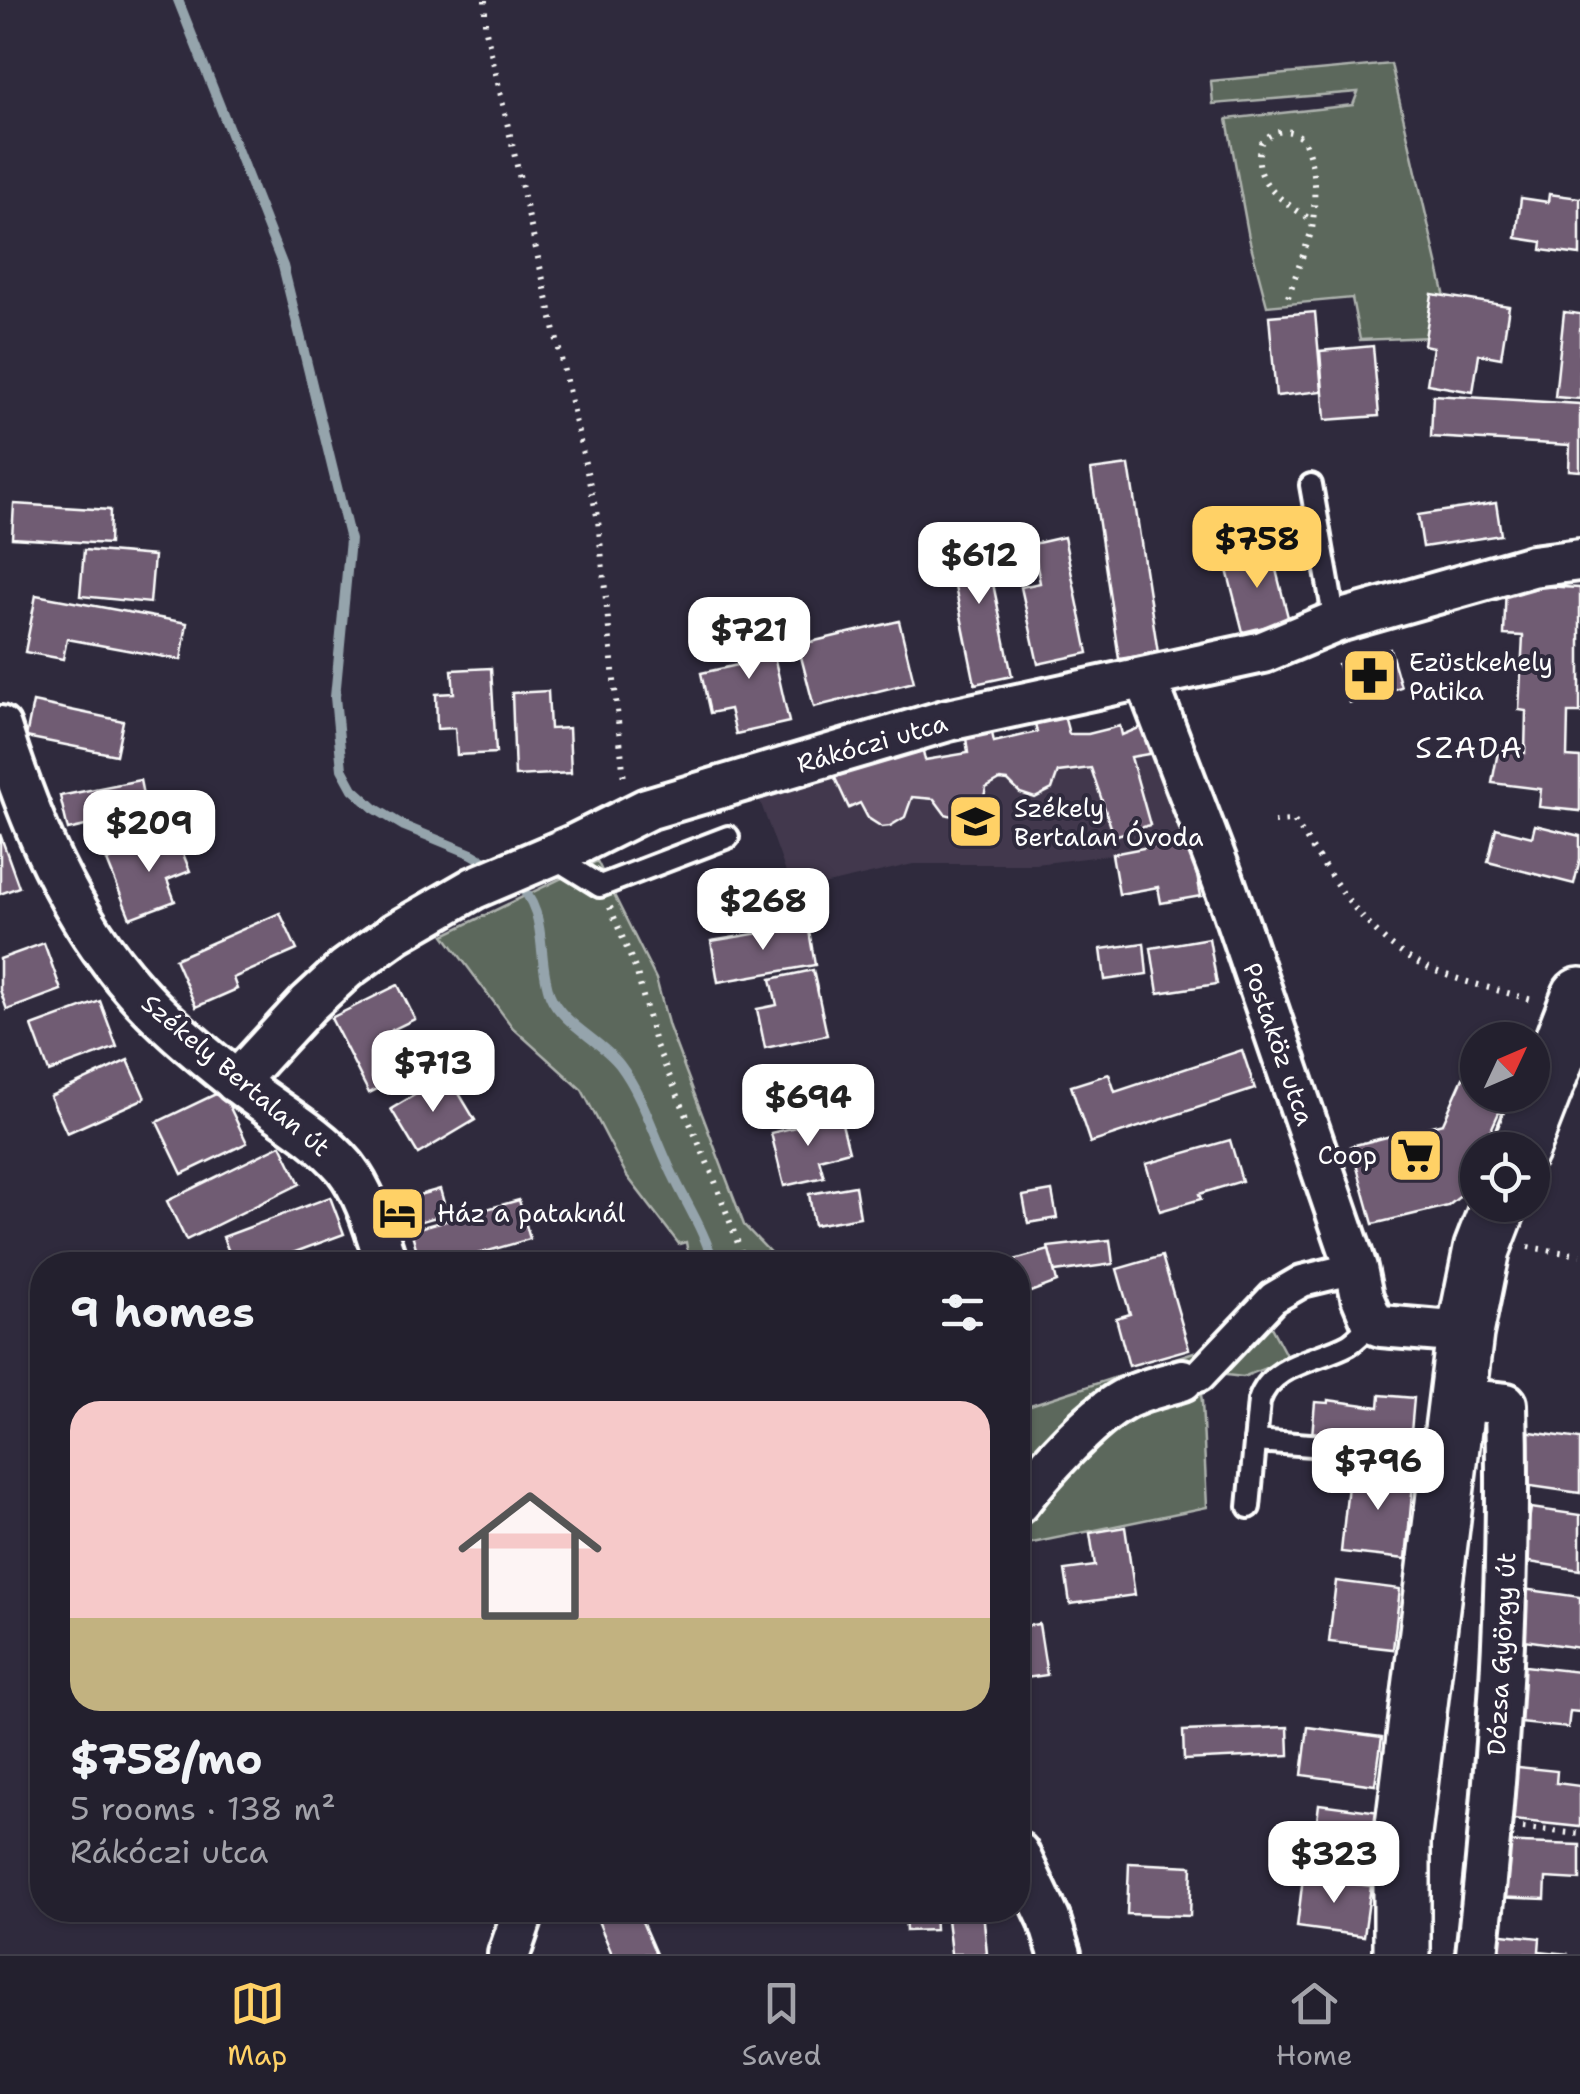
<!DOCTYPE html>
<html lang="en">
<head>
<meta charset="utf-8">
<style>
	:root { --surface:#23202e; --page:#2b2836; --text:#f1f3f6; --muted:#a3a3aa; --line:#403e4a; --accent:#ffd166 }
	body { margin:0; font-family:"Shantell Sans",sans-serif; background:var(--page); color:var(--text); height:100vh; display:flex; flex-direction:column; font-size:38px; white-space:nowrap }
	* { box-sizing:border-box; margin:0 }
	p { font-size:32px; color:var(--muted) }
	.icon { flex:none; width:55px; height:55px; fill:none; stroke:currentColor; stroke-width:2; stroke-linecap:round; stroke-linejoin:round }
	.map { position:relative; flex:1; overflow:hidden }
	.details { position:absolute; left:30px; top:1252px; width:1000px; height:670px; display:flex; flex-direction:column; background:var(--surface); border-radius:40px; box-shadow:0 2px 8px #0004,0 0 0 2px var(--line) }
	.details>* { flex:none }
	.needle { width:65px; rotate:46deg }
	.buttons { position:absolute; left:1460px; top:1022px; display:grid; gap:20px }
	.buttons a { display:grid; place-items:center; width:90px; height:90px; border-radius:50%; background:var(--surface); box-shadow:0 2px 8px #0004,0 0 0 2px var(--line); font-size:50px }
	.price { position:absolute; translate:-50% -85px; padding:0 22px; border-radius:20px; background:#fff; color:#222; font-size:32px; line-height:65px; filter:drop-shadow(0 2px 5px #0008) }
	.price::after { content:''; position:absolute; left:50%; top:60px; width:30px; height:22px; margin-left:-15px; background:inherit; clip-path:polygon(0 0,100% 0,50% 100%) }
	.price.current { background:var(--accent); color:#111 }
	ul { padding:0; list-style:none }
	li { display:grid; align-content:center; gap:20px; height:530px; padding:0 40px }
	li span { display:grid; place-items:center; height:310px; border-radius:30px; color:#555 }
	li>.icon { margin-inline-start:auto }
	span .icon { width:180px; height:180px; fill:#fffc; stroke-width:1 }
	li b { font-size:42px }
	h2 { display:flex; justify-content:space-between; align-items:center; height:120px; padding:0 40px; font-size:42px }
	.dock { display:flex; justify-content:space-around; align-items:center; height:140px; border-top:2px solid var(--line); background:var(--surface); font-size:28px; color:var(--muted) }
	.dock a { display:grid; justify-items:center; gap:5px }
	.dock .current { color:var(--accent) }
	.map>svg:first-child { display:block }
	.built { fill:#42394d }
	.green { fill:#5c675c; stroke:#aeb3ae; stroke-width:2.5 }
	.lines { fill:none; stroke-linecap:round; stroke-linejoin:round }
	.stream { stroke:#95a4ac; stroke-width:10 }
	.building { fill:#705c73; stroke:#fff; stroke-width:2.5 }
	.service-casing { stroke:#fff; stroke-width:28 }
	.pedestrian-casing { stroke:#fff; stroke-width:38 }
	.minor-casing { stroke:#fff; stroke-width:48 }
	.secondary-casing { stroke:#fff; stroke-width:62 }
	.path { stroke:#fff; stroke-width:6; stroke-dasharray:2.5 8; stroke-linecap:butt }
	.service { stroke:#2f2a3d; stroke-width:20 }
	.pedestrian { stroke:#2f2a3d; stroke-width:30 }
	.minor { stroke:#2f2a3d; stroke-width:40 }
	.secondary { stroke:#2f2a3d; stroke-width:55 }
	.labels { text-anchor:middle; stroke-width:8; stroke-linejoin:round; paint-order:stroke }
	.poi-label { font-size:25px; fill:#fff; stroke:#2f2a3d; text-anchor:start }
	.street-label { font-size:25px; fill:#fff; stroke:#2f2a3d }
	.quarter-label { font-size:30px; letter-spacing:2.5px; fill:#fff; stroke:#2f2a3d }
</style>
</head>
<body>
<div class="map">
<svg width="1580" height="1954" viewBox="0 0 1580 1954">
	<rect width="100%" height="100%" fill="#2f2a3d"/>
	<filter id="ink" filterUnits="userSpaceOnUse"><feTurbulence type="fractalNoise" baseFrequency=".01" numOctaves="2"/><feDisplacementMap in="SourceGraphic" scale="20" xChannelSelector="R" yChannelSelector="G"/><feConvolveMatrix kernelMatrix="1 2 1 2 8 2 1 2 1" color-interpolation-filters="sRGB"/></filter>
	<g filter="url(#ink)">
		<path class="built" d="M1062 708 1070 734H1088L1120 726 1123 734 1151 723 1191 845 1036 864H913L793 892 759 798 894 758 892 749 921 742 926 760 968 753 990 724 995 741 1036 732 1033 715Z"/>
		<g class="green">
			<path d="M1391 64 1454 336 1360 340 1352 298 1267 306 1249 238 1227 119 1353 105 1358 92 1213 104 1211 81Z"/>
			<path d="M597 861 656 979 669 1027 744 1225 782 1265H690L686 1242 679 1244 627 1176 582 1090 513 1028 444 935Z"/>
			<path d="M1267 1325 1271 1327 1288 1359 1243 1377 1209 1373Z"/>
			<path d="M1194 1352 1202 1401 1207 1507 1018 1546V1409Z"/>
		</g>
		<g class="lines">
			<g class="stream">
				<path d="M178 0 283 266 350 540 335 697 342 769 353 789 374 808 404 826 472 854 496 868"/>
				<path d="M514 881C550 908 536 958 550 995 562 1024 601 1040 620 1065 644 1097 655 1139 673 1175 687 1205 705 1232 714 1265"/>
			</g>
		</g>
		<g class="building">
			<path d="M1549 194 1580 198V255L1541 250 1542 242 1516 238 1521 198 1548 202Z"/>
			<path d="M1432 294 1509 306 1501 358 1479 354 1473 392 1427 384 1433 347 1424 345Z"/>
			<path d="M1315 312 1322 391 1276 396 1269 316Z"/>
			<path d="M1564 312 1580 314V399L1555 397Z"/>
			<path d="M1373 346 1379 416 1325 420 1320 351Z"/>
			<path d="M1433 395 1580 404V471L1569 470 1570 445 1431 437Z"/>
			<path d="M1129 465 1158 653 1119 659 1091 470Z"/>
			<path d="M1496 503 1501 535 1423 547 1418 515Z"/>
			<path d="M14 504 110 510 109 544 12 538Z"/>
			<path d="M982 530 1012 676 975 684 945 538Z"/>
			<path d="M1064 537 1088 653 1038 664 1021 587 1040 583 1033 544Z"/>
			<path d="M84 550 154 556 150 603 80 596Z"/>
			<path d="M1271 550 1289 621 1243 632 1225 562Z"/>
			<path d="M1506 584 1580 588V713H1568L1567 757 1580 758V811L1539 807 1541 789 1492 783 1499 746 1525 753 1526 711 1519 710 1523 636 1504 635Z"/>
			<path d="M36 595 187 623 181 660 67 639 63 659 25 652Z"/>
			<path d="M764 612 789 722 736 734 730 709 710 713 701 673 747 663 736 619Z"/>
			<path d="M899 621 914 682 814 707 798 645Z"/>
			<path d="M1390 649 1401 687 1349 703 1338 664Z"/>
			<path d="M491 668 496 753 457 755 455 728 437 729 436 694 454 693 452 670Z"/>
			<path d="M548 691 550 729 569 728 571 773 515 776 512 693Z"/>
			<path d="M33 702 123 721 116 755 26 737Z"/>
			<path d="M1062 708 1069 734H1088L1120 726 1122 735 1151 723 1160 752 1131 757 1150 825 1114 836 1091 768 1058 772 1052 789 1035 798 1020 793 1008 781 1000 780 986 788 983 801 976 810 960 818 945 814 934 799 912 797 905 817 890 826 882 827 868 818 860 803 849 808 835 778 854 768 895 758 892 749 921 742 925 760 968 753 965 730 990 724 994 742 1037 732 1033 715Z"/>
			<path d="M140 780 149 825 133 828 136 837 103 844 98 823 68 830 60 796Z"/>
			<path d="M1535 825 1580 836V859L1574 884 1488 862 1496 828 1532 837Z"/>
			<path d="M0 834 19 887 0 894Z"/>
			<path d="M175 834 190 871 167 880 175 901 130 918 107 861Z"/>
			<path d="M1190 839 1201 896 1161 903 1158 887 1119 894 1112 854Z"/>
			<path d="M280 913 297 950 233 978 237 989 196 1007 175 959Z"/>
			<path d="M808 925 815 965 718 982 711 941Z"/>
			<path d="M1209 938 1217 984 1158 993 1151 948Z"/>
			<path d="M44 943 61 990 7 1010 0 990V959Z"/>
			<path d="M1144 943 1147 974 1105 980 1101 949Z"/>
			<path d="M813 970 827 1035 765 1048 757 1009 777 1005 771 979Z"/>
			<path d="M398 985 415 1019 392 1030 412 1072 369 1093 331 1018Z"/>
			<path d="M100 1001 117 1047 49 1072 32 1026Z"/>
			<path d="M1242 1050 1255 1089 1090 1143 1071 1086 1109 1074 1115 1092Z"/>
			<path d="M128 1060 145 1098 67 1133 50 1096Z"/>
			<path d="M448 1075 475 1120 418 1154 391 1109Z"/>
			<path d="M1463 1078 1478 1085V1095H1497L1505 1099 1482 1150H1478V1161L1463 1194 1448 1206 1373 1224 1351 1146 1443 1123Z"/>
			<path d="M222 1091 247 1143 182 1174 157 1122Z"/>
			<path d="M840 1116 849 1151 819 1159 824 1177 784 1186 771 1133Z"/>
			<path d="M1230 1140 1242 1181 1199 1194 1201 1199 1160 1211 1146 1164Z"/>
			<path d="M281 1145 300 1184 186 1240 167 1201Z"/>
			<path d="M855 1186 860 1217 814 1225 809 1194Z"/>
			<path d="M440 1189 447 1214 408 1225 401 1200Z"/>
			<path d="M1052 1191 1057 1218 1028 1223 1023 1196Z"/>
			<path d="M330 1197 344 1234 260 1265H234L223 1237Z"/>
			<path d="M519 1200 530 1239 460 1259 462 1265H421L411 1230Z"/>
			<path d="M1110 1240 1113 1264 1055 1272 1048 1247Z"/>
			<path d="M1049 1250 1057 1282 1028 1293 1014 1260Z"/>
			<path d="M1162 1256 1189 1349 1129 1366 1116 1318 1130 1314 1117 1269Z"/>
			<path d="M1380 1395 1414 1398 1410 1444 1312 1436 1315 1402 1328 1403V1400L1379 1407Z"/>
			<path d="M1524 1431 1580 1439V1493L1517 1484Z"/>
			<path d="M1350 1466 1414 1473 1406 1559 1341 1552Z"/>
			<path d="M1531 1508 1580 1515V1570L1523 1561Z"/>
			<path d="M1125 1527 1135 1595 1070 1604 1065 1570 1095 1566 1090 1533Z"/>
			<path d="M1336 1581 1400 1589 1393 1649 1329 1642Z"/>
			<path d="M1523 1589 1580 1597V1648L1517 1639Z"/>
			<path d="M1039 1624 1047 1675 1018 1679V1627Z"/>
			<path d="M1516 1665 1580 1672V1712L1570 1711 1568 1728 1510 1722Z"/>
			<path d="M1288 1727 1289 1755 1184 1760 1183 1731Z"/>
			<path d="M1308 1727 1382 1737 1375 1785 1302 1775Z"/>
			<path d="M1509 1766 1557 1771 1556 1783 1580 1786V1827L1503 1819Z"/>
			<path d="M1319 1804 1380 1812 1372 1878 1311 1870Z"/>
			<path d="M1495 1842 1580 1845V1880L1546 1878 1545 1899 1493 1897Z"/>
			<path d="M1129 1863 1192 1866 1190 1916 1127 1914Z"/>
			<path d="M1303 1877 1371 1886 1364 1936 1297 1927Z"/>
			<path d="M611 1910H637L656 1954H612L596 1916Z"/>
			<path d="M905 1910H934L935 1930 906 1931Z"/>
			<path d="M946 1910H983L987 1954H951Z"/>
			<path d="M1494 1933 1540 1938 1539 1951 1569 1954H1492Z"/>
		</g>
		<g class="lines">
			<defs>
				<g id="service">
					<path d="M1311 485 1335 622"/>
					<path d="M550 855 600 886 728 837"/>
					<path d="M1255 1441 1448 1455"/>
					<path d="M1249 1507 1259 1401C1271 1363 1318 1361 1349 1344 1357 1339 1365 1330 1373 1323"/>
				</g>
				<path id="pedestrian" d="M1199 1376 1273 1298 1302 1281 1356 1268"/>
				<g id="minor">
					<path d="M1146 679 1223 880 1356 1268 1362 1297 1373 1323 1381 1326 1465 1333"/>
					<path d="M0 727C30 821 68 915 135 990 161 1020 205 1057 237 1082 273 1111 315 1132 345 1167 367 1195 376 1232 387 1265"/>
					<path d="M236 1082 308 1004 346 969 396 933 474 888 575 845 647 809 948 720 1263 652 1335 622 1532 566 1580 560"/>
					<path d="M1457 1399 1506 1404C1511 1587 1498 1772 1477 1954"/>
					<path d="M1018 1503C1043 1471 1089 1419 1123 1400 1141 1390 1163 1386 1182 1380"/>
					<path d="M1018 1853 1049 1919 1060 1954"/>
					<path d="M509 1954 524 1910"/>
				</g>
				<g id="secondary">
					<path d="M1520 1150 1580 996"/>
					<path d="M1402 1954V1842L1465 1333 1482 1249 1499 1205"/>
				</g>
			</defs>
			<use href="#service" class="service-casing"/>
			<use href="#pedestrian" class="pedestrian-casing"/>
			<use href="#minor" class="minor-casing"/>
			<use href="#secondary" class="secondary-casing"/>
			<g class="path">
				<path d="M485 0V26L598 520 624 780"/>
				<path d="M1288 297 1312 230C1316 200 1316 168 1304 140 1291 126 1272 130 1261 143 1250 184 1283 201 1313 221"/>
				<path d="M1274 822 1294 821C1325 866 1357 923 1403 954 1437 978 1495 988 1535 1001"/>
				<path d="M610 907 637 973 655 1043 713 1176 746 1265"/>
				<path d="M1528 1247 1580 1255"/>
				<path d="M1523 1828 1580 1834"/>
			</g>
			<use href="#service" class="service"/>
			<use href="#pedestrian" class="pedestrian"/>
			<use href="#minor" class="minor"/>
			<use href="#secondary" class="secondary"/>
		</g>
	</g>
	<defs>
		<symbol id="pharmacy-square" viewBox="-11 -11 22 22"><rect x="-9" y="-9" width="18" height="18" rx="4" fill="#ffd166" stroke="#2f2a3d"/><path d="M-2-6h4v4h4v4h-4v4h-4v-4h-4v-4h4Z" fill="#111"/></symbol>
		<symbol id="school-square" viewBox="-11 -11 22 22"><rect x="-9" y="-9" width="18" height="18" rx="4" fill="#ffd166" stroke="#2f2a3d"/><path d="M0-5L7-2L0 1L-7-2ZM-4 1L0 2.5L4 1V4Q0 6-4 4Z" fill="#111"/></symbol>
		<symbol id="supermarket-square" viewBox="-11 -11 22 22"><rect x="-9" y="-9" width="18" height="18" rx="4" fill="#ffd166" stroke="#2f2a3d"/><path d="M-6-5.5h2.5l.6 2H6L4.5 2H-2.5L-4.4-4H-6ZM-1.5 3.2a1.3 1.3 0 1 0 .1 0ZM3 3.2a1.3 1.3 0 1 0 .1 0Z" fill="#111"/></symbol>
		<symbol id="hotel-square" viewBox="-11 -11 22 22"><rect x="-9" y="-9" width="18" height="18" rx="4" fill="#ffd166" stroke="#2f2a3d"/><path d="M-6-4.5h1.5V1H6V5H4.5V3h-9V5H-6ZM-4 0a1.8 1.8 0 1 1 3.6 0ZM.5 0V-2.5h3Q6-2.5 6 0Z" fill="#111"/></symbol>
	</defs>
	<g fill-rule="evenodd">
		<use href="#pharmacy-square" x="1338" y="644" width="63" height="63"/>
		<use href="#school-square" x="944" y="790" width="63" height="63"/>
		<use href="#supermarket-square" x="1384" y="1124" width="63" height="63"/>
		<use href="#hotel-square" x="366" y="1182" width="63" height="63"/>
	</g>
	<g class="labels">
		<g class="poi-label">
			<text x="1409" y="671">Ezüstkehely<tspan x="1409" dy="29">Patika</tspan></text>
			<text x="1014" y="817">Székely<tspan x="1014" dy="29">Bertalan Óvoda</tspan></text>
			<text x="1377" y="1164" text-anchor="end">Coop</text>
			<text x="437" y="1222">Ház a pataknál</text>
		</g>
		<g class="street-label">
			<text transform="translate(872 743) rotate(-16)" y="9">Rákóczi utca</text>
			<text transform="translate(1279 1044) rotate(71)" y="9">Postaköz utca</text>
			<text transform="translate(236 1075) rotate(40)" y="9">Székely Bertalan út</text>
			<text transform="translate(1501 1654) rotate(-87)" y="9">Dózsa György út</text>
		</g>
		<g class="quarter-label">
			<text x="1470" y="758">SZADA</text>
		</g>
	</g>
</svg>
<div class="buttons">
<a><svg class="needle" viewBox="-14 -14 28 28"><path d="M0-13l5 13h-10z" fill="#e53935"/><path d="M0 13l5-13h-10z" fill="#a3a3aa"/></svg></a>
<a><svg class="icon" aria-label="locate" viewBox="0 0 24 24"><circle cx="12" cy="12" r="6"/><path d="M12 2v4M12 18v4M2 12h4M18 12h4"/></svg></a>
</div>
<b class="price current" style="left:1257px;top:591px">$758</b>
<b class="price" style="left:979px;top:607px">$612</b>
<b class="price" style="left:749px;top:682px">$721</b>
<b class="price" style="left:149px;top:875px">$209</b>
<b class="price" style="left:763px;top:953px">$268</b>
<b class="price" style="left:433px;top:1115px">$713</b>
<b class="price" style="left:808px;top:1149px">$694</b>
<b class="price" style="left:1378px;top:1513px">$796</b>
<b class="price" style="left:1334px;top:1906px">$323</b>
<section class="details">
<h2>9 homes<svg class="icon" aria-label="filters" viewBox="0 0 24 24"><path d="M4 7h16M4 17h16"/><circle cx="9" cy="7" r="2"/><circle cx="15" cy="17" r="2"/></svg></h2>
<ul>
<li><span style="background:linear-gradient(#f6c9c9 70%,#c2b280 0)"><svg class="icon" aria-label="home" viewBox="0 0 24 24"><path d="M3 11l9-7 9 7M6 9v11h12V9"/></svg></span><div><b>$758/mo</b><p>5 rooms · 138 m²</p><p>Rákóczi utca</p></div></li>
</ul>
</section>
</div>
<nav class="dock">
<a class="current"><svg class="icon" aria-label="map" viewBox="0 0 24 24"><path d="M3 6l6-2 6 2 6-2v14l-6 2-6-2-6 2zM9 4v14M15 6v14"/></svg>Map</a>
<a><svg class="icon" aria-label="saved" viewBox="0 0 24 24"><path d="M7 4h10v16l-5-4-5 4z"/></svg>Saved</a>
<a><svg class="icon" aria-label="home" viewBox="0 0 24 24"><path d="M3 11l9-7 9 7M6 9v11h12V9"/></svg>Home</a>
</nav>
</body>
</html>
